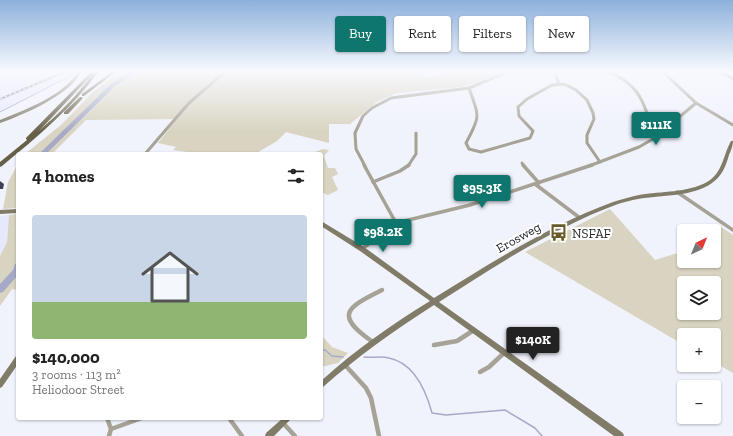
<!DOCTYPE html>
<html lang="en">
<head>
<meta charset="utf-8">
<style>
	:root { --surface:#fff; --page:#f6f6f6; --text:#222; --muted:#767676; --line:#e0e0e0; --accent:#0f766e }
	body { margin:0; font-family:"Zilla Slab",serif; background:var(--page); color:var(--text); height:100vh; display:flex; flex-direction:column; font-size:15px; white-space:nowrap }
	* { box-sizing:border-box; margin:0 }
	p { font-size:13px; color:var(--muted) }
	.icon { flex:none; width:22px; height:22px; fill:none; stroke:currentColor; stroke-width:2; stroke-linecap:round; stroke-linejoin:round }
	.map { position:relative; flex:1; overflow:hidden }
	.side { position:absolute; left:16px; top:152px; width:307px; height:268px; display:flex; flex-direction:column; background:var(--surface); border-radius:4px; box-shadow:0 1px 3px #0004 }
	.side>* { flex:none }
	.guide { position:absolute; left:335px; top:16px; width:338px; height:36px; display:flex; gap:8px }
	.needle { width:26px; rotate:43deg }
	.buttons { position:absolute; left:677px; top:224px; display:grid; gap:8px }
	.buttons a { display:grid; place-items:center; width:44px; height:44px; border-radius:4px; background:var(--surface); box-shadow:0 1px 3px #0004; font-size:20px }
	.price { position:absolute; translate:-50% -34px; padding:0 9px; border-radius:4px; background:var(--accent); color:#fff; font-size:13px; line-height:26px; filter:drop-shadow(0 1px 2px #0008) }
	.price::after { content:''; position:absolute; left:50%; top:24px; width:12px; height:9px; margin-left:-6px; background:inherit; clip-path:polygon(0 0,100% 0,50% 100%) }
	.price.current { background:#222; color:#fff }
	ul { padding:0; list-style:none }
	li { display:grid; align-content:center; gap:8px; height:212px; padding:0 16px }
	li+li { border-top:1px solid var(--line) }
	li span { display:grid; place-items:center; height:124px; border-radius:4px; color:#555 }
	li>.icon { margin-inline-start:auto }
	span .icon { width:72px; height:72px; fill:#fffc; stroke-width:1 }
	li b { font-size:17px }
	h2 { display:flex; justify-content:space-between; align-items:center; height:48px; padding:0 16px; font-size:17px }
	.chip { padding:0 14px; border-radius:4px; background:var(--surface); box-shadow:0 1px 3px #0004; font-size:14px; line-height:36px }
	.chip.current { background:var(--accent); color:#fff }
	.map>svg:first-child { display:block }
	.built { fill:#e6e9fb }
	.green { fill:#d9d4c1; fill-rule:evenodd }
	.lines { fill:none; stroke-linecap:round; stroke-linejoin:round }
	.stream-far1 { stroke:#a6aac8; stroke-width:1 }
	.stream { stroke:#a6aac8; stroke-width:1.5 }
	.river { fill:#a6aac8; fill-rule:evenodd }
	.street-far2 { stroke:#a6a295; stroke-width:3 }
	.street-far1 { stroke:#a6a295; stroke-width:3.5 }
	.street { stroke:#a6a295; stroke-width:4.5 }
	.secondary { fill:#817c68; fill-rule:evenodd }
	.primary { fill:#676049; fill-rule:evenodd }
	.rail-casing { stroke:#83848b; stroke-width:2 }
	.rail { stroke:#fff; stroke-width:1; stroke-dasharray:2.5; stroke-linecap:butt }
	.shaded-wall { fill:#3e4154 }
	.labels { text-anchor:middle; stroke-width:4; stroke-linejoin:round; paint-order:stroke }
	.poi-label { font-size:13px; fill:#27282c; stroke:#fff; text-anchor:start }
	.street-label { font-size:13px; fill:#27282c; stroke:#fff }
</style>
</head>
<body>
<div class="map">
<svg width="733" height="436" viewBox="0 0 733 436">
	<rect width="100%" height="100%" fill="#f0f2fc"/>
	<g class="built">
		<path d="M0 71H77L75 75 58 81 35 96 0 112Z"/>
		<path d="M9 215 7 242 0 256V216Z"/>
	</g>
	<g class="green">
		<path d="M120 71H404L430 77 450 71H504L475 83 461 87 397 93 378 101 350 124H329V143L286 132 277 141 255 154H201L173 150 176 147 158 143 177 119 86 120 53 153 25 154 61 125 92 93Z"/>
		<path d="M323 149 329 150 324 156 328 168H335L338 174 332 177 338 190 328 195 321 192V154H310Z"/>
		<path d="M18 164V208L3 209 8 182Z"/>
		<path d="M610 209 655 260 684 251V261H714V234L721 227 733 235V373L714 362V335H684V345L525 252ZM684 283H714V313H684Z"/>
		<path d="M18 214V290L12 289 0 306V256L7 242 9 215Z"/>
		<path d="M321 335 332 347 348 353 338 363 321 367Z"/>
	</g>
	<g class="lines">
		<path class="stream-far1" d="M0 112 80 71"/>
		<g class="stream">
			<path d="M321 350H325L332 356 343 357"/>
			<path d="M364 357C372 358 381 356 389 358 414 363 426 391 432 413L446 415 505 410 535 428 542 436"/>
		</g>
		<g class="river">
			<path d="M132 71H137L115 86 46 154H39L111 84Z"/>
			<path d="M18 263V275L3 292 0 293V284L13 270 15 264Z"/>
		</g>
		<g class="street-far2">
			<path d="M554 71 559 84"/>
			<path d="M607 71C622 77 635 86 642 101 649 115 647 122 661 132"/>
			<path d="M662 71 696 103 733 125"/>
			<path d="M720 71 733 79"/>
			<path d="M469 88C479 117 481 115 466 143L469 149 481 152 530 138 533 131 519 116 518 107 527 99 552 85 564 84 576 90 587 100 593 113 594 119 587 135V143L600 162"/>
			<path d="M145 154 189 103 226 71"/>
			<path d="M522 163 524 166"/>
			<path d="M365 166 356 149 355 133 363 116 372 108 391 98 469 88 510 71"/>
			<path d="M408 166 416 154V133"/>
			<path d="M589 166 639 147 653 139 696 103"/>
		</g>
		<g class="street-far1">
			<path d="M364 165 396 223"/>
			<path d="M523 165 539 183"/>
			<path d="M373 182 400 171 409 165"/>
			<path d="M535 184 580 218"/>
			<path d="M677 192 733 230"/>
			<path d="M362 249 396 223 470 205 592 165"/>
		</g>
		<g class="street">
			<path d="M373 342C334 315 346 308 382 290"/>
			<path d="M434 345 457 341 474 330"/>
			<path d="M345 365 366 388 371 398 379 436"/>
			<path d="M480 372 489 367 505 352"/>
			<path d="M107 418 111 429 109 436"/>
			<path d="M229 418 242 436"/>
			<path d="M283 423 295 436"/>
			<path d="M111 429 142 418"/>
		</g>
		<g class="secondary">
			<path d="M79 71H83C80 74 78 78 75 81 59 99 23 115 0 123V120C29 108 61 97 79 71Z"/>
			<path d="M731 141H733C733 146 731 150 729 155 726 166 722 176 712 183 693 197 661 195 638 199 631 200 625 202 618 204 555 227 495 266 439 302L623 433 624 436H614L434 305C395 330 358 356 323 387L321 388V381C355 350 391 325 430 301L360 251 321 226V221L364 247 434 298C491 263 550 225 613 202 622 199 630 197 639 195 662 191 687 193 707 182 723 173 723 155 731 141Z"/>
			<path d="M18 209V213L0 214V210Z"/>
			<path d="M18 355V364L2 387 0 388V379L16 356Z"/>
			<path d="M283 418H291L290 420 274 436H265L266 433Z"/>
		</g>
		<g class="primary">
			<path d="M95 71H99C72 108 37 137 2 166L0 167V162L27 140 26 139V138L91 72 94 73ZM91 76C76 97 58 114 39 131Z"/>
			<path d="M113 71H117L84 96H82V94Z"/>
			<path d="M80 97H81L83 98 68 114H64V112Z"/>
		</g>
		<defs>
			<path id="rail" d="M0 99 67 71"/>
		</defs>
		<use href="#rail" class="rail-casing"/>
		<use href="#rail" class="rail"/>
	</g>
	<path class="shaded-wall" d="M0 181 4 184 3 189H0Z"/>
	<linearGradient id="sky" x2="0" y2="1"><stop stop-color="#8db0db"/><stop offset="0.54" stop-color="#f8f9fe"/><stop offset="1" stop-color="#f8f9fe" stop-opacity="0"/></linearGradient>
	<rect width="733" height="132" fill="url(#sky)"/>
	<defs>
		<symbol id="bus-bare" viewBox="-9 -9 18 18"><path d="M-5-6H5V4H4V6H2V4H-2V6H-4V4H-5ZM-3.5-4V0h7V-4ZM-3.5 1.2v1.5H-2V1.2ZM2 1.2v1.5H3.5V1.2Z" fill="#685b28" stroke="#fff" stroke-width="2.5" paint-order="stroke"/></symbol>
	</defs>
	<g fill-rule="evenodd">
		<use href="#bus-bare" x="546" y="220" width="25" height="25"/>
	</g>
	<g class="labels">
		<g class="poi-label">
			<text x="572" y="238">NSFAF</text>
		</g>
		<g class="street-label">
			<text transform="translate(518 237) rotate(-29)" y="5">Erosweg</text>
		</g>
	</g>
</svg>
<div class="buttons">
<a><svg class="needle" viewBox="-14 -14 28 28"><path d="M0-13l5 13h-10z" fill="#e53935"/><path d="M0 13l5-13h-10z" fill="#767676"/></svg></a>
<a><svg class="icon" aria-label="layers" viewBox="0 0 24 24"><path d="M12 4l9 5-9 5-9-5zM3 14l9 5 9-5"/></svg></a>
<a>+</a>
<a>−</a>
</div>
<b class="price" style="left:656px;top:146px">$111K</b>
<b class="price" style="left:482px;top:209px">$95.3K</b>
<b class="price" style="left:383px;top:253px">$98.2K</b>
<b class="price current" style="left:533px;top:361px">$140K</b>
<div class="guide">
<a class="chip current">Buy</a>
<a class="chip">Rent</a>
<a class="chip">Filters</a>
<a class="chip">New</a>
</div>
<section class="side">
<h2>4 homes<svg class="icon" aria-label="filters" viewBox="0 0 24 24"><path d="M4 7h16M4 17h16"/><circle cx="9" cy="7" r="2"/><circle cx="15" cy="17" r="2"/></svg></h2>
<ul>
<li><span style="background:linear-gradient(#c9d6e8 70%,#8fb573 0)"><svg class="icon" aria-label="home" viewBox="0 0 24 24"><path d="M3 11l9-7 9 7M6 9v11h12V9"/></svg></span><div><b>$140,000</b><p>3 rooms · 113 m²</p><p>Heliodoor Street</p></div></li>
</ul>
</section>
</div>
</body>
</html>
